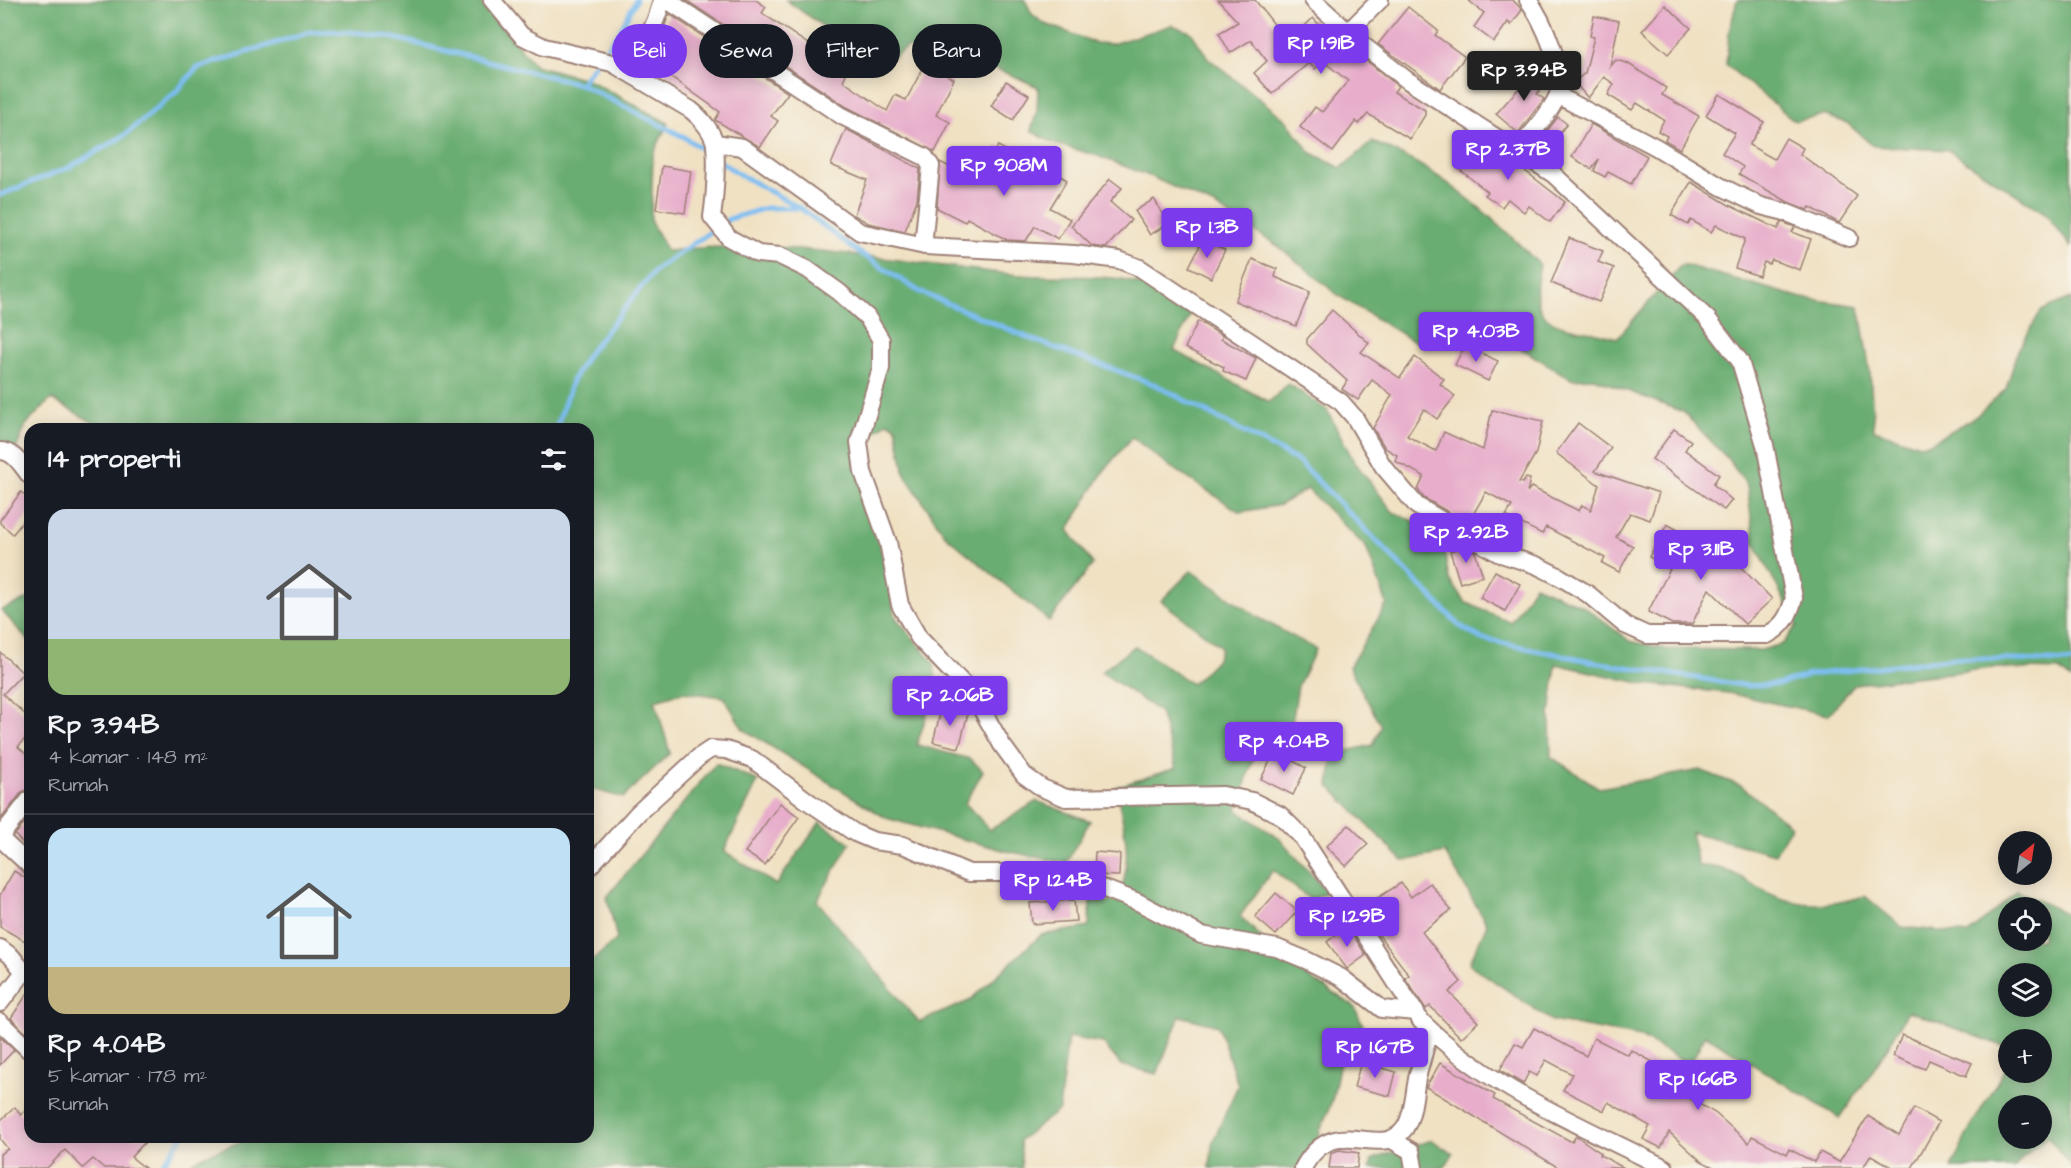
<!DOCTYPE html>
<html lang="id">
<head>
<meta charset="utf-8">
<style>
	:root { --surface:#171b24; --page:#242831; --text:#f1f3f6; --muted:#9ea1a6; --line:#363941; --accent:#7c3aed }
	body { margin:0; font-family:"Architects Daughter",sans-serif; background:var(--page); color:var(--text); height:100vh; display:flex; flex-direction:column; font-size:22px; white-space:nowrap }
	* { box-sizing:border-box; margin:0 }
	p { font-size:20px; color:var(--muted) }
	.icon { flex:none; width:33px; height:33px; fill:none; stroke:currentColor; stroke-width:2; stroke-linecap:round; stroke-linejoin:round }
	.map { position:relative; flex:1; overflow:hidden }
	.drawer { position:absolute; left:24px; top:423px; width:570px; height:720px; display:flex; flex-direction:column; background:var(--surface); border-radius:18px; box-shadow:0 3px 15px #0003 }
	.drawer>* { flex:none }
	.banner { position:absolute; left:612px; top:24px; width:570px; height:54px; display:flex; gap:12px }
	.needle { width:39px; rotate:30deg }
	.fabs { position:absolute; left:1998px; top:831px; display:grid; gap:12px }
	.fabs a { display:grid; place-items:center; width:54px; height:54px; border-radius:50%; background:var(--surface); box-shadow:0 3px 15px #0003; font-size:30px }
	.price { position:absolute; translate:-50% -51px; padding:0 14px; border-radius:6px; background:var(--accent); color:#fff; font-size:20px; line-height:39px; filter:drop-shadow(0 2px 3px #0008) }
	.price::after { content:''; position:absolute; left:50%; top:36px; width:18px; height:14px; margin-left:-9px; background:inherit; clip-path:polygon(0 0,100% 0,50% 100%) }
	.price.selected { background:#222; color:#fff }
	ul { padding:0; list-style:none }
	li { display:grid; align-content:center; gap:12px; height:318px; padding:0 24px }
	li+li { border-top:2px solid var(--line) }
	li span { display:grid; place-items:center; height:186px; border-radius:18px; color:#555 }
	li>.icon { margin-inline-start:auto }
	span .icon { width:108px; height:108px; fill:#fffc; stroke-width:1 }
	li b { font-size:26px }
	h2 { display:flex; justify-content:space-between; align-items:center; height:72px; padding:0 24px; font-size:26px }
	.pill { padding:0 21px; border-radius:27px; background:var(--surface); box-shadow:0 3px 15px #0003; font-size:21px; line-height:54px }
	.pill.selected { background:var(--accent); color:#fff }
	.map>svg:first-child { display:block }
	.forest { fill:#6aad72; stroke:#5a664e; stroke-width:1.5; fill-rule:evenodd }
	.lines { fill:none; stroke-linecap:round; stroke-linejoin:round }
	.stream { stroke:#7dbef2; stroke-width:5 }
	.building { fill:#e7adcb }
	.minor-casing { stroke:#9d8077; stroke-width:20 }
	.minor { stroke:#fff; stroke-width:16 }
</style>
</head>
<body>
<div class="map">
<svg width="2071" height="1168" viewBox="0 0 2071 1168">
	<rect width="100%" height="100%" fill="#f7f3e8"/>
	<filter id="ink" filterUnits="userSpaceOnUse"><feTurbulence type="fractalNoise" baseFrequency=".0167" numOctaves="2"/><feDisplacementMap in="SourceGraphic" scale="12" xChannelSelector="R" yChannelSelector="G"/><feConvolveMatrix kernelMatrix="1 2 1 2 8 2 1 2 1" color-interpolation-filters="sRGB"/></filter>
	<filter id="wash" filterUnits="userSpaceOnUse"><feTurbulence type="fractalNoise" baseFrequency=".008" numOctaves="4" result="noise"/><feDisplacementMap in="SourceGraphic" scale="24" xChannelSelector="R" yChannelSelector="G"/><feGaussianBlur stdDeviation="1.35" result="paint"/><feColorMatrix in="noise" values="0 0 0 0 0 0 0 0 0 0 0 0 0 0 0 0 0 1.4 0 .05"/><feComposite in="paint" operator="in"/></filter>
	<g filter="url(#wash)">
		<rect width="100%" height="100%" fill="#f0e1c3"/>
		<g class="forest">
			<path d="M0 0H478L535 65 589 80 668 123 653 155 651 222 667 251C785 236 903 264 1021 275 1053 278 1095 274 1126 280 1149 285 1171 301 1191 313L1174 350 1269 402 1288 384 1327 410 1354 461 1393 512 1441 534 1449 579 1466 603 1511 622 1535 585 1584 607 1630 641 1667 649 1761 650 1783 644 1797 625 1754 542 1747 485 1727 458 1683 412 1594 378 1571 379 1493 331 1464 326 1433 345 1413 341 1339 296 1278 246 1215 206 1147 175 1095 155 1055 144 1031 131 1037 111 1038 87C996 67 954 53 907 47L887 62 870 60 786 0H1025L1032 14 1043 23 1096 43 1112 44 1172 25 1191 32 1208 58 1286 120 1310 152 1341 168 1372 142C1437 166 1492 216 1540 265 1523 336 1569 323 1617 338L1682 264 1802 298 1859 306 1870 372 1874 430 1920 445 1932 442 1975 417 2006 389 2018 350 2041 311 2071 298V680L2059 670 1992 668 1855 684 1828 715 1728 693 1644 684 1556 664 1550 716 1551 757 1599 788 1700 770 1741 786 1791 826 1775 854 1691 832 1698 866C1737 865 1750 889 1783 899 1812 908 1837 904 1865 896L1902 927 1968 934 2018 891 2071 916V1166L2047 1136 2021 1159 2015 1168H1951L1970 1128 2008 1064V1072H2042V1040H2008V1048L1908 1011 1884 1054 1840 1118 1705 1035 1690 1065 1641 1037 1552 1021 1469 964 1487 924 1445 853 1403 861 1329 786 1333 754 1373 745 1381 726 1349 667 1387 604 1366 547 1307 489 1280 505 1240 512 1169 466 1132 437 1103 472 1068 530 1093 564 1049 621 945 535 905 475 896 427 888 422 868 437 879 540 896 618 934 663 936 684 917 745 970 759 983 771 965 803 990 830 1037 801 1090 821 1066 863 1006 851 886 818 743 729 724 697 684 692 655 700 670 753 623 798 588 788V429H93L96 424 51 399 26 425 13 457 0 458ZM2008 908H2042V940H2008ZM2008 974H2042V1006H2008ZM2008 1106H2042V1138H2008Z"/>
			<path d="M1737 0H2071V247L2045 213 1948 150 1873 146 1847 123 1823 115 1795 121 1726 65 1729 33Z"/>
			<path d="M1191 571 1261 619 1316 649 1298 686 1290 735 1264 724 1237 810 1280 839 1327 892 1311 900 1273 870 1240 916 1286 963 1354 1006 1367 1034 1344 1042 1332 1101 1320 1131 1314 1168H1210L1212 1144 1238 1085 1218 1026 1180 1016 1157 1074 1121 1065 1103 1043 1068 1037 1059 1110 1020 1140 1022 1168H182L205 1155 253 1137H588V964L617 939 607 897 716 763 758 781 724 851 776 885 820 822 850 843 817 901 919 1022 969 1001 1041 935 1089 927 1090 900 1116 902C1135 866 1124 825 1116 787L1176 768 1160 712 1101 672 1135 646 1192 684 1217 659 1221 647 1161 601Z"/>
			<path d="M30 598V640H28L1 610Z"/>
			<path d="M1432 1140 1453 1154 1444 1168H1370L1372 1159Z"/>
		</g>
		<g class="lines">
			<g class="stream">
				<path d="M580 84 619 32 636 0"/>
				<path d="M0 195 70 167 125 135 176 92 197 68 310 32C338 30 366 32 394 38L580 84 684 137 739 174 798 207"/>
				<path d="M556 429 572 381 588 354 655 270 729 219 766 208H800L851 247 920 292 1034 340 1156 385 1298 461 1460 626 1482 639 1493 641 1600 663 1748 686 1780 684 1809 675 1956 658 2071 662"/>
				<path d="M160 1168 182 1137"/>
			</g>
		</g>
		<g id="blocks">
			<g class="building">
				<path d="M686 0H756L766 7 762 13 808 44 811 40 835 55 829 64 846 74 843 81 887 111 895 95 906 100 925 64 954 79 936 115 950 122 935 152 847 107Z"/>
				<path d="M1218 0H1255L1288 42 1313 18 1354 61 1359 55 1398 86 1394 92 1425 110V115L1410 139 1368 114 1359 124 1356 121 1333 152 1300 127 1315 107 1322 112 1348 81 1323 61 1315 69 1309 63 1272 94 1254 73 1267 61 1251 40 1230 53 1219 33 1238 22Z"/>
				<path d="M1468 0H1513L1522 10 1511 25 1508 22 1494 42 1474 27 1484 13Z"/>
				<path d="M1665 5 1691 28 1668 54 1642 31Z"/>
				<path d="M1408 7 1438 31 1435 35 1465 57 1440 89 1378 44Z"/>
				<path d="M669 14 788 93 771 116 778 121 760 147 715 120 720 112 663 71 660 74 643 60 661 36Z"/>
				<path d="M1594 16 1619 21 1610 67 1616 60 1627 63 1666 88 1662 95 1699 116 1680 149 1665 140 1667 136 1658 131 1664 120 1637 103 1632 110 1608 95 1614 84 1604 77 1588 98 1574 82 1585 73 1594 37 1590 36Z"/>
				<path d="M1537 68 1549 77 1537 94 1544 99 1518 133 1496 114Z"/>
				<path d="M1006 81 1029 95 1013 120 991 106Z"/>
				<path d="M1719 94 1764 122 1749 145 1774 159 1786 138 1803 148 1800 154 1857 196 1839 223 1810 207 1808 210 1788 202 1739 174 1743 167 1722 153 1735 133 1706 115Z"/>
				<path d="M1558 117 1567 124 1551 143 1543 136Z"/>
				<path d="M1591 124 1647 156 1631 184 1608 172 1605 177 1594 171 1599 159 1591 169 1572 157Z"/>
				<path d="M846 129 920 169 917 200 905 231 868 223 854 215 867 180 831 165Z"/>
				<path d="M1475 140 1494 153 1496 150 1506 156 1565 202 1550 222 1529 206 1524 212 1508 199 1502 207 1485 195 1488 192 1455 166Z"/>
				<path d="M998 146 1039 168 1041 164 1067 180 1050 208 1070 219 1058 239 1035 226 1026 241 1007 240 967 218 965 222 937 208 940 162 971 178 979 163 987 166Z"/>
				<path d="M662 166 691 171 685 213 656 209Z"/>
				<path d="M1110 179 1122 188 1110 202 1131 220 1106 248 1092 246 1071 226Z"/>
				<path d="M1691 182 1729 205 1778 229 1782 222 1795 227 1792 232 1811 239 1800 270 1772 260 1769 264 1764 262 1759 276 1735 268 1745 239 1716 225 1711 232 1691 220 1688 225 1671 215Z"/>
				<path d="M1154 199 1169 223 1150 235 1135 211Z"/>
				<path d="M1569 238 1603 251 1598 262 1614 268 1599 302 1551 283Z"/>
				<path d="M1203 239 1225 250 1211 278 1189 267Z"/>
				<path d="M1252 259 1277 269 1275 277 1310 292 1296 326 1235 301Z"/>
				<path d="M1332 310 1369 343 1361 352 1400 378 1415 357 1444 379 1440 384 1455 396 1437 419 1424 409 1407 436 1436 451 1444 432 1483 450 1492 410 1543 421 1536 453 1519 482 1523 483 1526 478 1530 479 1527 492 1531 487 1579 511 1582 505 1591 510 1599 485 1556 453 1578 423 1611 448 1595 471 1659 493 1650 520 1630 513 1616 537 1633 546 1619 572 1602 563 1605 558 1546 527 1542 534 1506 516 1512 506 1486 492 1468 523 1424 498 1418 490 1424 476 1395 461 1397 455 1385 448 1373 428 1392 395 1372 380 1358 400 1342 389 1347 381 1307 344V339Z"/>
				<path d="M1198 321 1223 336 1221 339 1256 358 1246 381 1223 371 1224 367 1185 348Z"/>
				<path d="M1465 345 1498 361 1488 381 1455 365Z"/>
				<path d="M1674 429 1691 441 1685 450 1719 475 1713 484 1732 500 1724 510 1652 459Z"/>
				<path d="M21 492 30 499V512L13 534 0 523V520Z"/>
				<path d="M1667 524 1736 562 1772 599 1745 624 1709 589 1692 624H1672L1648 612 1670 569 1649 557Z"/>
				<path d="M1465 546 1475 552 1483 576 1460 583 1450 551Z"/>
				<path d="M1495 571 1520 584 1505 611 1480 598Z"/>
				<path d="M0 652 23 673 3 694 30 719V733L18 747 30 757V789L22 792 1 819Z"/>
				<path d="M942 706 968 713 959 748 933 742Z"/>
				<path d="M1275 751 1306 768 1293 795 1261 779Z"/>
				<path d="M780 803 799 817 765 865 745 852Z"/>
				<path d="M30 816V851L15 835Z"/>
				<path d="M1349 825 1368 844 1346 866 1326 846Z"/>
				<path d="M1095 852 1120 854 1119 876 1094 875Z"/>
				<path d="M14 871 30 881V932L25 941 0 927V895Z"/>
				<path d="M1401 883 1411 897 1430 883 1451 910 1422 932 1461 982 1449 992 1478 1022 1461 1038 1430 1006 1426 1009 1405 978 1409 975 1372 926 1382 918 1371 902Z"/>
				<path d="M1276 893 1297 911 1276 935 1255 917Z"/>
				<path d="M1074 900 1076 921 1032 924 1030 903Z"/>
				<path d="M1347 926 1366 955 1347 969 1327 942Z"/>
				<path d="M30 990V1031L27 1034 11 1018Z"/>
				<path d="M1534 1028 1586 1056 1594 1038 1628 1055 1631 1050 1662 1067 1656 1079 1715 1113 1749 1143 1752 1136 1787 1154 1789 1149 1814 1162 1820 1152 1839 1162 1868 1116 1899 1135 1914 1108 1939 1122 1912 1168H1894L1871 1155 1863 1168H1715L1701 1161 1669 1132 1661 1148 1643 1139 1650 1126 1608 1102 1604 1111 1563 1090 1572 1074 1546 1060 1537 1076 1529 1072 1523 1084 1500 1070 1515 1043 1523 1047Z"/>
				<path d="M1902 1035 1972 1063 1966 1076 1929 1060 1925 1069 1893 1056Z"/>
				<path d="M0 1037 14 1050 0 1065Z"/>
				<path d="M1361 1062 1396 1072 1390 1096 1354 1087Z"/>
				<path d="M1440 1063 1495 1095 1493 1099 1572 1142 1576 1136 1601 1153 1600 1155 1624 1168H1559L1426 1087Z"/>
				<path d="M30 1106V1137H150L131 1157 145 1168H104L93 1159 83 1168 65 1150 47 1168H0V1154L8 1149 0 1139V1121L15 1107 21 1115Z"/>
				<path d="M1339 1150 1359 1153 1357 1168H1329L1331 1153Z"/>
			</g>
		</g>
	</g>
	<g filter="url(#ink)">
		<use href="#blocks" fill-opacity="0" stroke="#9d8077" stroke-width="1.5"/>
		<g class="lines">
			<defs>
				<g id="minor">
					<path d="M492 0 522 36 544 47 612 63 691 110C700 117 714 133 715 145 717 165 715 197 712 217L729 238 758 254 780 256 807 269 839 292 867 317 881 340V368L859 442 863 472 888 542 900 605 919 638 973 694 1002 745 1024 775 1042 788 1066 798 1223 795 1252 801 1280 815 1302 837 1421 1021C1489 1089 1581 1125 1665 1168"/>
					<path d="M667 0 842 116 925 157 931 166 924 236 925 246"/>
					<path d="M1347 33 1380 0"/>
					<path d="M621 67C644 48 655 28 662 0"/>
					<path d="M1559 96 1656 147 1720 186 1761 206 1785 212 1849 238"/>
					<path d="M715 143 742 147 860 232 925 246 1074 254 1119 260 1140 268 1341 402 1355 418 1383 466 1417 506 1498 553 1536 565 1560 577 1588 594 1625 625 1647 635H1767C1783 627 1789 616 1794 598L1765 445 1740 361 1708 319 1553 174 1407 80 1359 42 1313 0"/>
					<path d="M1517 150C1531 134 1548 116 1557 97 1568 75 1542 18 1528 0"/>
					<path d="M0 451C14 451 22 466 30 476"/>
					<path d="M0 837 30 799"/>
					<path d="M0 838 30 866"/>
					<path d="M588 868 638 813 699 757 711 749 726 750 752 759 809 802 855 833 874 841 903 845 969 873H1020L1062 878 1105 889 1138 902 1201 935 1277 948 1306 960 1342 978 1382 1009 1416 1012"/>
					<path d="M0 948 12 957 24 972 0 1003"/>
					<path d="M0 1022 30 1051"/>
					<path d="M1392 1140 1411 1151 1414 1168"/>
					<path d="M1303 1168C1335 1109 1380 1163 1405 1128 1414 1114 1414 1091 1418 1074 1422 1059 1426 1045 1430 1030"/>
				</g>
			</defs>
			<use href="#minor" class="minor-casing"/>
			<use href="#minor" class="minor"/>
		</g>
	</g>
</svg>
<div class="fabs">
<a><svg class="needle" viewBox="-14 -14 28 28"><path d="M0-13l5 13h-10z" fill="#e53935"/><path d="M0 13l5-13h-10z" fill="#9ea1a6"/></svg></a>
<a><svg class="icon" aria-label="locate" viewBox="0 0 24 24"><circle cx="12" cy="12" r="6"/><path d="M12 2v4M12 18v4M2 12h4M18 12h4"/></svg></a>
<a><svg class="icon" aria-label="layers" viewBox="0 0 24 24"><path d="M12 4l9 5-9 5-9-5zM3 14l9 5 9-5"/></svg></a>
<a>+</a>
<a>−</a>
</div>
<b class="price" style="left:1321px;top:75px">Rp 1.91B</b>
<b class="price selected" style="left:1524px;top:102px">Rp 3.94B</b>
<b class="price" style="left:1508px;top:181px">Rp 2.37B</b>
<b class="price" style="left:1004px;top:197px">Rp 908M</b>
<b class="price" style="left:1207px;top:259px">Rp 1.3B</b>
<b class="price" style="left:1476px;top:363px">Rp 4.03B</b>
<b class="price" style="left:1466px;top:564px">Rp 2.92B</b>
<b class="price" style="left:1701px;top:581px">Rp 3.11B</b>
<b class="price" style="left:950px;top:727px">Rp 2.06B</b>
<b class="price" style="left:1284px;top:773px">Rp 4.04B</b>
<b class="price" style="left:1053px;top:912px">Rp 1.24B</b>
<b class="price" style="left:1347px;top:948px">Rp 1.29B</b>
<b class="price" style="left:1375px;top:1079px">Rp 1.67B</b>
<b class="price" style="left:1698px;top:1111px">Rp 1.66B</b>
<div class="banner">
<a class="pill selected">Beli</a>
<a class="pill">Sewa</a>
<a class="pill">Filter</a>
<a class="pill">Baru</a>
</div>
<section class="drawer">
<h2>14 properti<svg class="icon" aria-label="filters" viewBox="0 0 24 24"><path d="M4 7h16M4 17h16"/><circle cx="9" cy="7" r="2"/><circle cx="15" cy="17" r="2"/></svg></h2>
<ul>
<li><span style="background:linear-gradient(#c9d6e8 70%,#8fb573 0)"><svg class="icon" aria-label="home" viewBox="0 0 24 24"><path d="M3 11l9-7 9 7M6 9v11h12V9"/></svg></span><div><b>Rp 3.94B</b><p>4 kamar · 148 m²</p><p>Rumah</p></div></li>
<li><span style="background:linear-gradient(#bfe0f5 75%,#c2b280 0)"><svg class="icon" aria-label="home" viewBox="0 0 24 24"><path d="M3 11l9-7 9 7M6 9v11h12V9"/></svg></span><div><b>Rp 4.04B</b><p>5 kamar · 178 m²</p><p>Rumah</p></div></li>
</ul>
</section>
</div>
</body>
</html>
